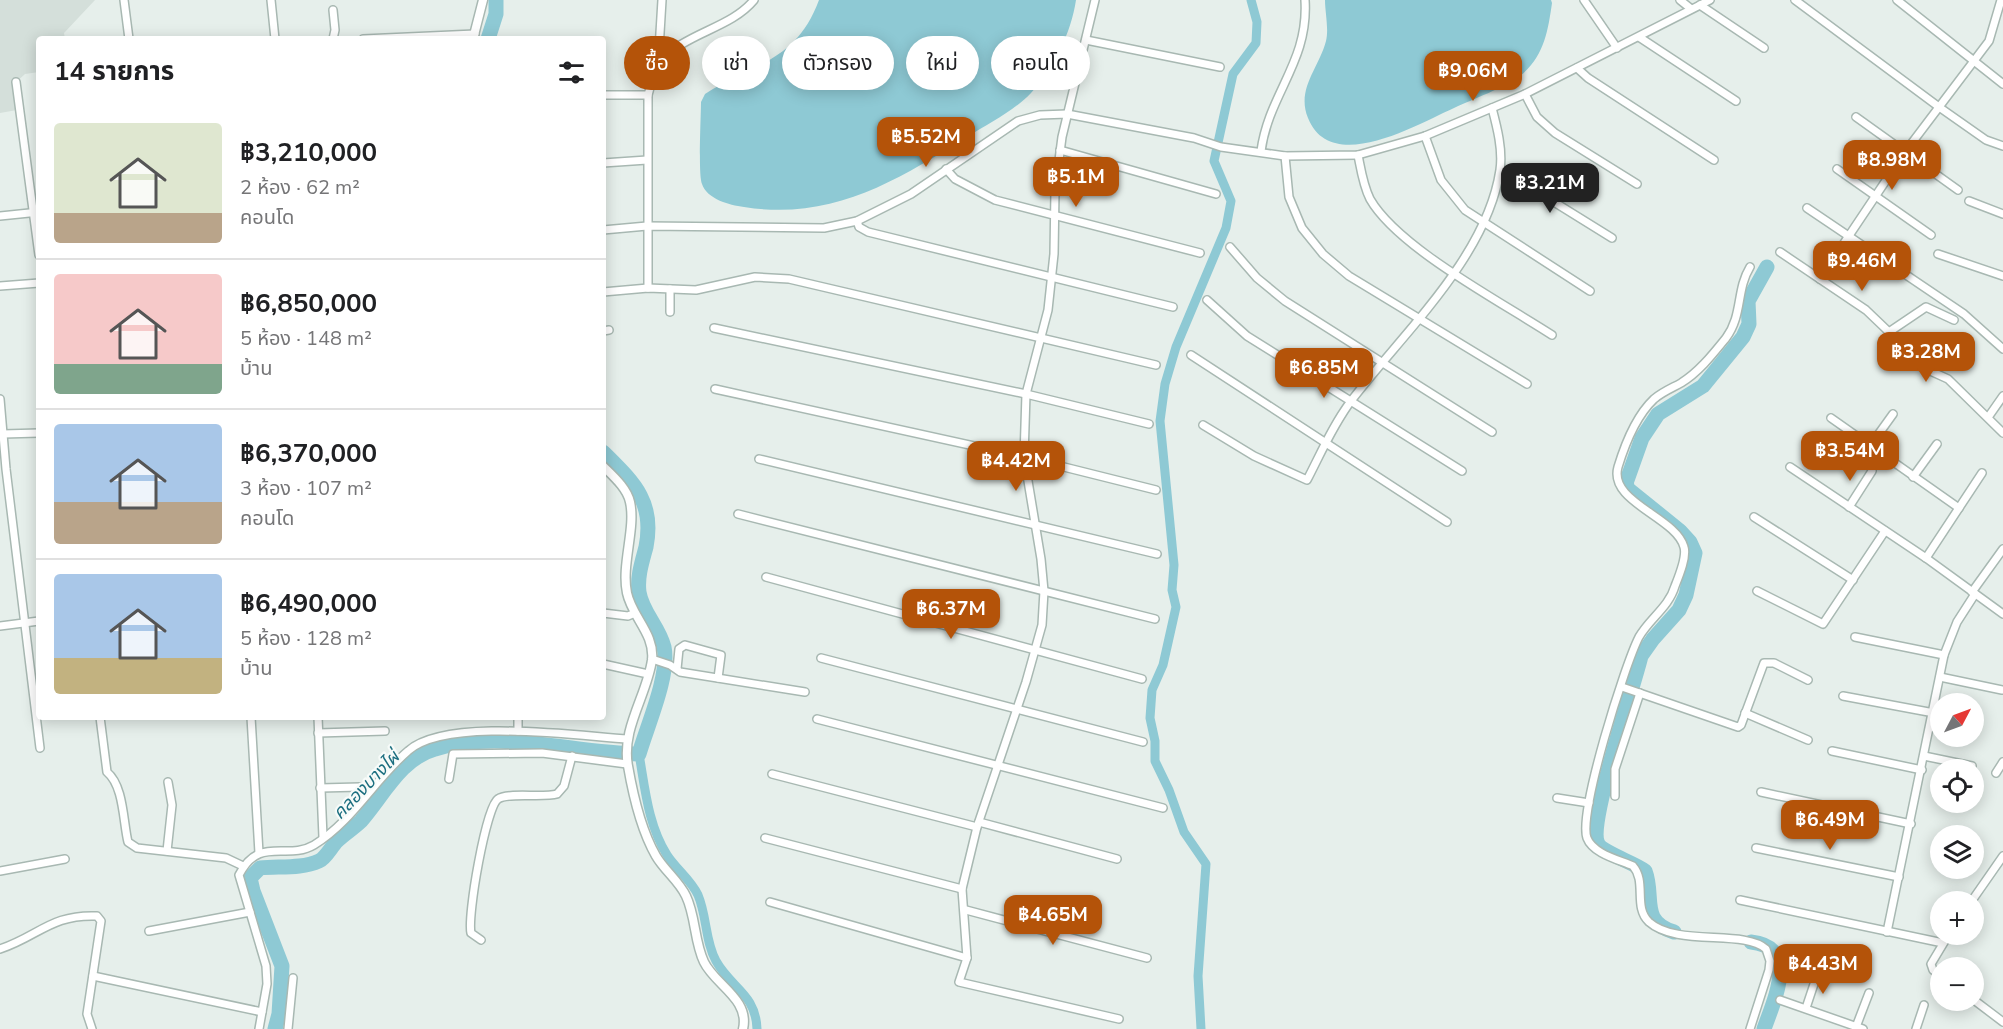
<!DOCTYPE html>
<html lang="th">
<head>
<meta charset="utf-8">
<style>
	:root { --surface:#fff; --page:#f6f6f6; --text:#202124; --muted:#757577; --line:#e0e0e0; --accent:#b45309 }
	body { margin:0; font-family:"Nunito Sans","Noto Sans Thai",sans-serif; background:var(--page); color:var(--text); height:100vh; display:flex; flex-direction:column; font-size:22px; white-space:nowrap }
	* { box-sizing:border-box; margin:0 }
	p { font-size:20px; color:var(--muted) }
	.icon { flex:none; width:33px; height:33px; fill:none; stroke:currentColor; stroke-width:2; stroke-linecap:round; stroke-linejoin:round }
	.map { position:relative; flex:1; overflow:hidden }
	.side { position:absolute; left:36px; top:36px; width:570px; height:684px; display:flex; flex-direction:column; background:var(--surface); border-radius:6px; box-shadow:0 3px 15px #0003 }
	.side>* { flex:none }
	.banner { position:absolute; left:624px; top:36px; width:570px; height:54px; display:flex; gap:12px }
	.needle { width:39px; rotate:49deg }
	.tools { position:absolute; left:1930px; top:693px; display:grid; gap:12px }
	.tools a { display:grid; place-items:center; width:54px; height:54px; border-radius:50%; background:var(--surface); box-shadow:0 3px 15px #0003; font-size:30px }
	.price { position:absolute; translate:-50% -51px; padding:0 14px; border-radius:12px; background:var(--accent); color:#fff; font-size:20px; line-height:39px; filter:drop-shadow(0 2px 3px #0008) }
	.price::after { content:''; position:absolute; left:50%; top:36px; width:18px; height:14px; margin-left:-9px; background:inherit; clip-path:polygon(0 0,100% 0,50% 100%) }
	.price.on { background:#222; color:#fff }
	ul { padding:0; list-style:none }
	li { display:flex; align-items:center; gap:18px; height:150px; padding:0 18px }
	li+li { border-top:2px solid var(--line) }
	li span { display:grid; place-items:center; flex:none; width:168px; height:120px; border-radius:6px; color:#555 }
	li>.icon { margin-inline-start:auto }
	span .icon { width:72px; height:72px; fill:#fffc; stroke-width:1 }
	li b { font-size:26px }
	h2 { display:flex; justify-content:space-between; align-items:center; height:72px; padding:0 18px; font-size:26px }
	.chip { padding:0 21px; border-radius:27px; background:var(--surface); box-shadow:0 3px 15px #0003; font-size:21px; line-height:54px }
	.chip.on { background:var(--accent); color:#fff }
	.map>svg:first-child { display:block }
	.built { fill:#d4dfda }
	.water { fill:#8ec9d4 }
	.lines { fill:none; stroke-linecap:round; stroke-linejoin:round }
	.canal { stroke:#8ec9d4; stroke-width:9 }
	.river { stroke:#8ec9d4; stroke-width:15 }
	.minor-casing { stroke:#a8b8b2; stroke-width:10 }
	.tertiary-casing { stroke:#a8b8b2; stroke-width:11 }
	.minor { stroke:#fff; stroke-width:7 }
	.tertiary { stroke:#fff; stroke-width:8 }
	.labels { text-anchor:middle; stroke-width:4.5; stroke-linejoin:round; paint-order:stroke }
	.water-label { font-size:18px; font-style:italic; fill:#1c6f80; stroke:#f7fbf9 }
</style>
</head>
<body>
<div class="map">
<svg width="2003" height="1029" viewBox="0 0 2003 1029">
	<rect width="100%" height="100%" fill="#e6efeb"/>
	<path class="built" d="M0 0H95L64 33 65 39H39V72L25 74 13 85 17 110 0 113Z"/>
	<g class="water">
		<path d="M819 0H1076C1071 33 1054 68 1031 93 1015 110 988 124 967 137 896 181 832 221 744 207 729 205 707 199 702 184 698 175 701 117 701 102L705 94C754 63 796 62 819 0Z"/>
		<path d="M1325 0H1551L1552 3C1548 31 1544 57 1520 76 1504 88 1473 99 1454 108 1418 124 1331 176 1308 118 1296 89 1319 68 1326 41 1329 29 1325 12 1325 0Z"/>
	</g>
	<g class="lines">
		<g class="canal">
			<path d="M639 754C645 788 648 825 667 855 676 869 691 880 698 895 707 916 705 941 716 961 731 988 756 994 757 1029"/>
			<path d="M1201 1029 1198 976 1206 864 1184 832 1169 790 1155 761V741L1150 718 1152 690 1163 665 1176 607 1172 590 1174 565 1160 421 1165 384 1176 347 1226 228 1231 201 1214 161 1233 74 1256 43 1257 22 1251 0"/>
		</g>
		<g class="river">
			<path d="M488 39 496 14V0"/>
			<path d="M1674 932C1639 921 1655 897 1645 871 1635 863 1603 853 1598 844 1587 824 1634 686 1641 656L1653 639 1679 610 1686 595 1695 553 1690 542 1680 531 1628 489 1626 483 1642 438 1658 414 1703 386 1743 337 1749 324 1748 301 1767 267"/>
			<path d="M1751 942C1800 947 1774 1000 1764 1029"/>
			<path d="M275 1029 279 1014 282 966 253 891 250 878 260 868C279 866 301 869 319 861 326 858 331 847 337 841 344 834 354 828 361 821 383 796 401 758 435 749 501 729 572 753 639 754 647 726 670 675 664 647 659 627 642 612 639 592 637 577 642 562 646 547 655 501 633 482 603 452"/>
		</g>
		<defs>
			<g id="minor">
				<path d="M124 0 129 39"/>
				<path d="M271 0 275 39"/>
				<path d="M1095 0 1062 137 1055 191 1054 254 1048 310 1026 394 1024 457 1041 559 1044 591 1042 625 1026 682 977 827 962 889 967 958 959 982 1119 1019"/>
				<path d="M1584 0 1617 48"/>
				<path d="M1680 0 1690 8"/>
				<path d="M1795 0 1939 107 1986 140 2003 146"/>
				<path d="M1897 0 2003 84"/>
				<path d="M1700 5 1764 48"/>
				<path d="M1639 37 1736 101"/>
				<path d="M333 39 335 30 333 10"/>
				<path d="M363 39 475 34"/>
				<path d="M1086 40 1220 67"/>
				<path d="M658 66 662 0"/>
				<path d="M1577 68 1588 78 1714 160"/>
				<path d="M16 82 39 255"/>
				<path d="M1525 94 1537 117 1555 133 1637 184"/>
				<path d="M603 95H648"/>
				<path d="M1856 117 1958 190"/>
				<path d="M1425 136 1441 180 1465 210 1590 291"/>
				<path d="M1060 150 1216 194"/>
				<path d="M1261 151C1269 93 1309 62 1305 0"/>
				<path d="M1358 155C1361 170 1363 185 1370 199 1398 248 1503 303 1552 335"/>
				<path d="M1285 156 1289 197 1302 228 1323 254 1349 276 1527 384"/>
				<path d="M603 163 647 160"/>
				<path d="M946 169 955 179 995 200 1200 253"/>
				<path d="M1501 169 1612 238"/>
				<path d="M1837 169 1931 235"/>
				<path d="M1969 201 2003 214"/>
				<path d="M1807 208 1964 314 2003 349"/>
				<path d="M0 216 39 212"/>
				<path d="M857 221 859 227 868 232 1173 307"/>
				<path d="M603 230 647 226 824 228 857 221 911 194 1018 121 1040 115 1067 114 1194 138 1221 147 1285 156 1358 155 1425 136 1525 94 1710 0"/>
				<path d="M1230 247 1257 278 1285 301 1492 432"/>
				<path d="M1780 252 1866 310 1889 332 1915 364 1948 379 2003 433"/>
				<path d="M1938 254 2003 276"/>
				<path d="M1750 267C1736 290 1743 315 1726 338 1713 354 1699 372 1681 383 1672 388 1662 392 1654 399 1637 415 1625 444 1618 467 1608 502 1676 517 1684 547 1687 557 1679 576 1675 586 1669 607 1649 619 1639 637 1625 664 1578 813 1587 838 1593 854 1620 860 1633 866 1647 882 1633 907 1649 922 1677 947 1744 929 1766 949L1770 961 1769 970 1750 1029"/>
				<path d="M1820 279 1905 152 1989 41 2001 0"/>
				<path d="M0 286 39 283"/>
				<path d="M648 288V95C651 85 653 72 659 64 684 32 729 30 754 0"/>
				<path d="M670 289V312"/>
				<path d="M603 292 648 288 696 290 755 277 789 279 1156 365"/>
				<path d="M1207 300 1247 336 1462 471"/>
				<path d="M714 328 1026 394 1149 424"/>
				<path d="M603 331 609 330"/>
				<path d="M1889 332 1926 307 1954 320"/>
				<path d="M1191 355 1447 522"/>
				<path d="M715 389 1024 457 1156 490"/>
				<path d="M0 399 6 469 40 748"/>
				<path d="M1989 416 2003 396"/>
				<path d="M1831 418 1959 508"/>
				<path d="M1203 425 1254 456 1307 480C1321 453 1333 425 1351 401 1402 334 1487 257 1500 170 1503 150 1497 127 1492 108"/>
				<path d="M3 434 39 433"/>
				<path d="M1870 446 1893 414"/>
				<path d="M759 459 1157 554"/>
				<path d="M1790 467 1926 558 2003 614"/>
				<path d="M1913 477 1937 444"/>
				<path d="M1849 507 1872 471"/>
				<path d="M738 514 1155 619"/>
				<path d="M1754 517 1853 580"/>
				<path d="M1926 558 1982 473"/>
				<path d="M766 577 1142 679"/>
				<path d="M1757 591 1823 624 1885 531"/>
				<path d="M1972 592 2003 549"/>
				<path d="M603 613 628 616 635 613"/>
				<path d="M0 626 39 621"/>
				<path d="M1855 637 1944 655"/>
				<path d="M821 658 1143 742"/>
				<path d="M652 659 670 665 680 672 805 692"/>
				<path d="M603 664 648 674"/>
				<path d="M677 669 679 649 685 645 721 655 718 678"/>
				<path d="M1940 677 2002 690"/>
				<path d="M1622 687 1738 727 1741 725 1764 663H1774L1808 680"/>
				<path d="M1843 696 1934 713"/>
				<path d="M1745 713 1808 740"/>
				<path d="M100 717 107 772C124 786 123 822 128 842L137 848 226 858 243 866"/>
				<path d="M251 717 259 853"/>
				<path d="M318 717 323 837"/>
				<path d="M518 717V731"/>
				<path d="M817 719 1163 808"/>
				<path d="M318 733 385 731"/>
				<path d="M1832 751 1922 770"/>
				<path d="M1924 756 1972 766"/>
				<path d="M1996 773 2003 762"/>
				<path d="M772 774 977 827"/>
				<path d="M449 779 453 754 542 753 627 764"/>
				<path d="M320 788 360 787"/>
				<path d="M1761 792 1911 824"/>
				<path d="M1615 796V769L1640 693"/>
				<path d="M1557 798 1589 803"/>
				<path d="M979 822 1117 859"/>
				<path d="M765 838 962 889"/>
				<path d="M1756 848 1899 877"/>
				<path d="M167 851 172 805 168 782"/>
				<path d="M0 871 65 859"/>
				<path d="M1740 900 1943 943"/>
				<path d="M770 902 967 958"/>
				<path d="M1971 902 2003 856"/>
				<path d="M966 910 1147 958"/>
				<path d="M149 931 250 912"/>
				<path d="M1887 932 1944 655 1957 622 1975 594"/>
				<path d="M481 940 471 933C467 916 486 807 498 799 507 792 543 798 557 794L564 786 572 756"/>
				<path d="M0 949C39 936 51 914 97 916L101 921 87 1014 92 1029"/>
				<path d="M93 976 262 1012"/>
				<path d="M1941 976 1933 970 1931 964 1949 934"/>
				<path d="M1780 1000 1863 1029"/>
				<path d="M1974 1000 2003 1022"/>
				<path d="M1806 1008 1817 975"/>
				<path d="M1856 1027 1869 993"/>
				<path d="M259 1029 267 984 266 966 239 875C259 835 287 861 314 845 352 822 375 779 408 751 446 717 577 736 628 739"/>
				<path d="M288 1029 293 978"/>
				<path d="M1916 1029 1924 1005"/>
			</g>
			<g id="tertiary">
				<path d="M473 39 483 0"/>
				<path d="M603 466C613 476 627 488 630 502 636 528 621 565 627 593 632 617 655 634 652 660 647 695 621 729 628 766 633 795 641 830 656 856 664 870 679 881 686 896 696 917 694 941 704 962 715 985 750 999 743 1029"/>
			</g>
		</defs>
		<use href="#minor" class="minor-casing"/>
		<use href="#tertiary" class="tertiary-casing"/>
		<use href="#minor" class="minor"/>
		<use href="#tertiary" class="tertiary"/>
	</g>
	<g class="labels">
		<g class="water-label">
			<text transform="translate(366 785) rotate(-46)" y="6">คลองบางไผ่</text>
		</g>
	</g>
</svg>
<div class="tools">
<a><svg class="needle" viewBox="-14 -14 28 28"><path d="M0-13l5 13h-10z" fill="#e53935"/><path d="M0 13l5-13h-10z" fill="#757577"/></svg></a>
<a><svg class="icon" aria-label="locate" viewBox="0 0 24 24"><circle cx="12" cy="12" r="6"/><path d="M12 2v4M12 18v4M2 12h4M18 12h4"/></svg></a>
<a><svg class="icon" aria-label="layers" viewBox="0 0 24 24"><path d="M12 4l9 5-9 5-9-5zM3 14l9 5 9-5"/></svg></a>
<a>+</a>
<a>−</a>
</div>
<b class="price" style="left:1473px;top:102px">฿9.06M</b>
<b class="price" style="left:926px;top:168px">฿5.52M</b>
<b class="price" style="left:1892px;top:191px">฿8.98M</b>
<b class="price" style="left:1076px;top:208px">฿5.1M</b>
<b class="price on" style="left:1550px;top:214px">฿3.21M</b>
<b class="price" style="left:1862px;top:292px">฿9.46M</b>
<b class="price" style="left:1926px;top:383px">฿3.28M</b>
<b class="price" style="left:1324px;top:399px">฿6.85M</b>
<b class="price" style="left:1850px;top:482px">฿3.54M</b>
<b class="price" style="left:1016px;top:492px">฿4.42M</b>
<b class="price" style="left:951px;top:640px">฿6.37M</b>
<b class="price" style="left:1830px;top:851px">฿6.49M</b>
<b class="price" style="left:1053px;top:946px">฿4.65M</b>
<b class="price" style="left:1823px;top:995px">฿4.43M</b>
<div class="banner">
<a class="chip on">ซื้อ</a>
<a class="chip">เช่า</a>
<a class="chip">ตัวกรอง</a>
<a class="chip">ใหม่</a>
<a class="chip">คอนโด</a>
</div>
<section class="side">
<h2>14 รายการ<svg class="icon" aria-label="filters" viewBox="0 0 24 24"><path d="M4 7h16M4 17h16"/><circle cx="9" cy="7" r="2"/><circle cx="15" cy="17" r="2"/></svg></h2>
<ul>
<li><span style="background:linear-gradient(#dfe7d0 75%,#b9a48a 0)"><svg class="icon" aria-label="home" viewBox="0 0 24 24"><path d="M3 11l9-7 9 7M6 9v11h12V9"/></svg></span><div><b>฿3,210,000</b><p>2 ห้อง · 62 m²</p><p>คอนโด</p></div></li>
<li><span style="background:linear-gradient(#f6c9c9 75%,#7fa58c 0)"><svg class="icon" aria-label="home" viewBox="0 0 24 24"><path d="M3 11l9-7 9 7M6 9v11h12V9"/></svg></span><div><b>฿6,850,000</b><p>5 ห้อง · 148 m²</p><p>บ้าน</p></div></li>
<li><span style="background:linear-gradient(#a9c7e8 65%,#b9a48a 0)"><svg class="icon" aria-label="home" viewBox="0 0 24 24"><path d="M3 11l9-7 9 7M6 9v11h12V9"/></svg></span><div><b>฿6,370,000</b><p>3 ห้อง · 107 m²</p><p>คอนโด</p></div></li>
<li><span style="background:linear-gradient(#a9c7e8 70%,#c2b280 0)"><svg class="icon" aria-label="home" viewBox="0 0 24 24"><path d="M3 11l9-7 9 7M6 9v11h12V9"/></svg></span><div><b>฿6,490,000</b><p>5 ห้อง · 128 m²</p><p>บ้าน</p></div></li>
</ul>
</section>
</div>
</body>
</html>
